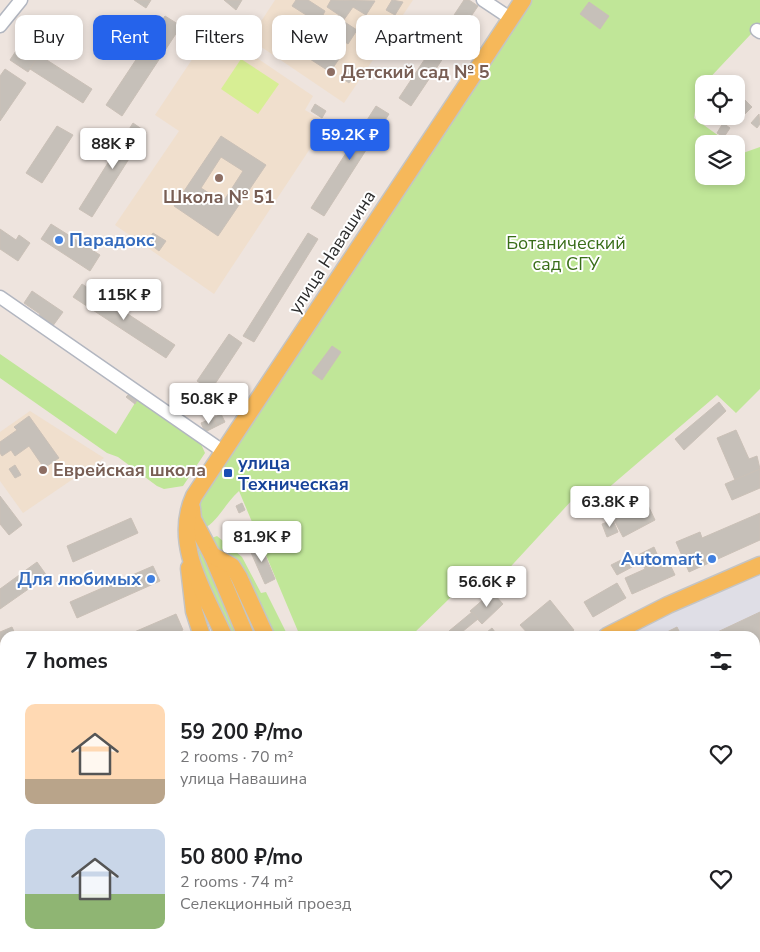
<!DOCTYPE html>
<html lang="en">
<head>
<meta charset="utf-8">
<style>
	:root { --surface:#fff; --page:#f6f6f6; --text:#202124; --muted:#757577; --accent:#2563eb }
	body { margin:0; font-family:"Nunito Sans",sans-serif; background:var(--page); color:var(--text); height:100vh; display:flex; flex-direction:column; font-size:19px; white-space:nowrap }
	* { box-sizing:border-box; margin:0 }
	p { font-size:16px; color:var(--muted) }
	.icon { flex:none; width:28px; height:28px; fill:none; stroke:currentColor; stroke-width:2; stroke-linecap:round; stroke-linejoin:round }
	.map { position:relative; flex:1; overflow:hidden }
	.side { position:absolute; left:0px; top:631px; width:760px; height:321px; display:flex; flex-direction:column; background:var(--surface); border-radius:15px 15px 0 0; box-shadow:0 2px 8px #0003 }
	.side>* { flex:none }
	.guide { position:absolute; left:15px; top:15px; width:500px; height:45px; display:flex; gap:10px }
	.controls { position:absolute; left:695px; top:75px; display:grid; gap:10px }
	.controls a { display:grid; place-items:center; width:50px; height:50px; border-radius:10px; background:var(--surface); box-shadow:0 2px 8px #0003; font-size:25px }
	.price { position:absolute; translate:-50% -42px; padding:0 11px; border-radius:5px; background:#fff; color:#222; font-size:16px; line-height:32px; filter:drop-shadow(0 1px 2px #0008) }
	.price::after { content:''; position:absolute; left:50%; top:30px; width:15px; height:11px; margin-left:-8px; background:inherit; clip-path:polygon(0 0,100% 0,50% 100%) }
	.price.current { background:var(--accent); color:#fff }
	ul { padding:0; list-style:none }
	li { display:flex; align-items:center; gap:15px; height:125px; padding:0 25px }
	li span { display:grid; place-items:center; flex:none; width:140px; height:100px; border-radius:10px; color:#555 }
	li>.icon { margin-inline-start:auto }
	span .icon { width:60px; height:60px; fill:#fffc; stroke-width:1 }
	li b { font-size:21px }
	h2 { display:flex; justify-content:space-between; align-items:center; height:60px; padding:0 25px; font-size:21px }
	.chip { padding:0 18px; border-radius:10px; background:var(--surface); box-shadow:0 2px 8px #0003; font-size:18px; line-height:45px }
	.chip.current { background:var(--accent); color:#fff }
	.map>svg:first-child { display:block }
	.industrial { fill:#dfdee6 }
	.education { fill:#f0dfcd }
	.green { fill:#c0e698 }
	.pitch { fill:#d7ee94 }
	.building { fill:#c6c0b9; stroke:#cac0b7; fill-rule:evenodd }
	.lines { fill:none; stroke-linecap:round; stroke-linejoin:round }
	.minor-casing { stroke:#b2b6c0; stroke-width:15 }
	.major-casing { stroke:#c4c4c4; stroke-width:19 }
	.minor { stroke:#fff; stroke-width:12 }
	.major { stroke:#f6b85a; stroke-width:16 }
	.rail-casing { stroke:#a0a7b7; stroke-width:4.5 }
	.rail { stroke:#fff; stroke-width:2.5; stroke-dasharray:8; stroke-linecap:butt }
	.education-dot { fill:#8d6e63; stroke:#fff; stroke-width:2 }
	.shop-dot { fill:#3f7fe0; stroke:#fff; stroke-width:2 }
	.transit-dot { fill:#1a4fb4; stroke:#fff; stroke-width:2 }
	.labels { text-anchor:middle; stroke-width:4; stroke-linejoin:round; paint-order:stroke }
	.education-label { font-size:18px; font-weight:bold; fill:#785e54; stroke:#fff; text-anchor:start }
	.shop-label { font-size:18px; font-weight:bold; fill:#366cbe; stroke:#fff; text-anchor:end }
	.park-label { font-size:18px; fill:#386d18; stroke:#fff }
	.street-label { font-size:18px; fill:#2c2c2c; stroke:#fff }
	.transit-label { font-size:18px; font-weight:bold; fill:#164399; stroke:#fff; text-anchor:start }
</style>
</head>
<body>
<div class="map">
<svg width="760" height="952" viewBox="0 0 760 952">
	<rect width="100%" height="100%" fill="#eee4de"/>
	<g class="industrial">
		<path d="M760 574V716L755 719V636H622Z"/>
		<path d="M94 948H219L209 952H83Z"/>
		<path d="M301 948H352L354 952H290Z"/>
	</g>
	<g class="education">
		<path d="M275 0H413L344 103 251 40 250 38Z"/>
		<path d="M213 28 313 96 305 110 327 123 214 294 115 225 179 131 155 115Z"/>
		<path d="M30 411 104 458 23 513 0 481V432Z"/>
	</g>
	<g class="green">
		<path d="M529 0H760V34H751L704 84 697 97 694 118 730 144H704V176H736V148L743 153 760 147V389L736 413 717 395 599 496 585 486 492 587 475 568 451 597 411 636H300L239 491C225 503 219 521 203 529L199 511 202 496Z"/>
		<path d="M0 354 116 434 138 398 201 444 205 453 183 486 164 489 157 486 118 457 107 453 0 378Z"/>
		<path d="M217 536 242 557 261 593 266 592 288 636H271L221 552 207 540Z"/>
		<path d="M198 550 202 553 240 636H229L195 552Z"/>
	</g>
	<path class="pitch" d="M241 59 279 84 258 114 221 89Z"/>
	<g class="building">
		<path d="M134 0H151L146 8Z"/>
		<path d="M224 0H242L236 10Z"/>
		<path d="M296 0H308L325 11 323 15 334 22 339 15 327 7 331 0 375 1 366 15 353 7 343 21 357 30 348 44 335 35 325 50 339 59 330 72 310 59 318 46 307 38 315 26 327 33 331 26 317 16 314 20 292 6Z"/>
		<path d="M392 0 403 2 395 15 386 10Z"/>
		<path d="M464 0H469L478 6 411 106 399 98Z"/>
		<path d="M589 2 609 16 600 29 580 14Z"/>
		<path d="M165 16 181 26 122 116 106 105Z"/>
		<path d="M35 22 53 34 28 72 10 60Z"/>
		<path d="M285 26 292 32 283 44 276 39Z"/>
		<path d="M374 32 381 37 372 49 365 44Z"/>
		<path d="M39 55 92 89 83 103 30 69Z"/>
		<path d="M351 65 358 70 349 83 342 78Z"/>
		<path d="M5 69 26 83 0 121V76Z"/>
		<path d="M736 91 752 107 745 114 736 104Z"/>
		<path d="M315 104 326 111 322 118 311 111Z"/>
		<path d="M376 106 389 114 324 216 311 208Z"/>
		<path d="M759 114 760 124 757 128 751 123Z"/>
		<path d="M133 123 146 132 92 217 79 209Z"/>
		<path d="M723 123 730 128 724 137 717 133Z"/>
		<path d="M57 126 73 135 42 183 26 173Z"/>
		<path d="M221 136 266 165 218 236 174 206ZM221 157 243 171 223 202 201 188Z"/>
		<path d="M51 224 100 255 90 271 41 239Z"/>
		<path d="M0 229 16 240 19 235 30 243 18 261 0 249Z"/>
		<path d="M153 233 166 241 159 251 147 242Z"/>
		<path d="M308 233 318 239 254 342 243 336Z"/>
		<path d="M82 284 175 345 166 358 73 297Z"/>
		<path d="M32 291 63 312 52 327 38 318 40 314 24 303Z"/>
		<path d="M229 334 242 343 211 390 197 381Z"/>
		<path d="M332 346 341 352 322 380 312 373Z"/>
		<path d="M129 394 137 400 135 404 126 397Z"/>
		<path d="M719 402 726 411 684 450 675 439Z"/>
		<path d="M221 414 225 422 217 426 213 418Z"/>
		<path d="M29 416 59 458 44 468 29 446 15 456 11 450 2 456 0 453V442L17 430 14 427Z"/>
		<path d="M213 418 217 426 205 432 201 423Z"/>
		<path d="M736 430 749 459 757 456 760 469 735 480 717 438Z"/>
		<path d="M15 465 21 475 15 478 9 469Z"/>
		<path d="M760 469V488L732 500 725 484Z"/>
		<path d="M0 496 22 525 9 535 0 524Z"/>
		<path d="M646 501 655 520 623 537 613 518Z"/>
		<path d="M242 503 245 510 239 513 236 506Z"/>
		<path d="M760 513V540L689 572 676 542 700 532 702 538Z"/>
		<path d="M131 518 138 533 73 562 67 546Z"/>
		<path d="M613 520 618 532 607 537 602 524Z"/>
		<path d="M252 528 257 537 252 540 247 532Z"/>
		<path d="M260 543 275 579 265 584 249 548Z"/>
		<path d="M654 547 660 561 667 558 675 575 632 594 625 578 645 569 638 555Z"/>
		<path d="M627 557 632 567 617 575 611 565Z"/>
		<path d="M37 562 47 576 0 609V589Z"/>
		<path d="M153 566 160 581 77 618 70 602Z"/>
		<path d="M617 583 626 598 593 617 584 602Z"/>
		<path d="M492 592 503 604 482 624 470 611Z"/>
		<path d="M550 600 574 630 567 636H530L520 625Z"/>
		<path d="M472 612 478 619 457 636H443Z"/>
		<path d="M760 612V689L755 691V636H709Z"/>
		<path d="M176 614 183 630 168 636H125Z"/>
		<path d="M12 627 16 636H5V651L0 640V632Z"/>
		<path d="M677 627 681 635 664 636 663 634Z"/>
		<path d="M492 628 498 636H482Z"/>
		<path d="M5 768V796L0 799V770Z"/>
		<path d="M5 800V854L0 844V831L4 829 0 820V802Z"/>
		<path d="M760 817V833L755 836V819Z"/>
		<path d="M760 936V952H752L750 948H755V942L758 941 757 937Z"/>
		<path d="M159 948H184L186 952H148Z"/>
		<path d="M483 948H492L494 952H485Z"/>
		<path d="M594 948H613L605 952H596Z"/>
		<path d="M663 948H667L669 952H656Z"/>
		<path d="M691 948 694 951 701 948 703 952H681Z"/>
	</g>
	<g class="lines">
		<defs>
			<g id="minor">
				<path d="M483 0 510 18"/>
				<path d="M0 26 21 0"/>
				<path d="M757 30 760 32"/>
				<path d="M0 297 224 452"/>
				<path d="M755 799 760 797"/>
				<path d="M755 891 760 889"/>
				<path d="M538 948 540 952"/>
				<path d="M707 948 709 952"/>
				<path d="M433 952 443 948"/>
				<path d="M627 952 637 948"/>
			</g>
			<g id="major">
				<path d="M192 508 193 519 212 555 246 636"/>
				<path d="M212 555 232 566 239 577 266 636"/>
				<path d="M189 568 194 611 202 636"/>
				<path d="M224 636C205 593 172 544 194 496L523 0"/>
				<path d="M607 636 668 605 760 565"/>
				<path d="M361 948 363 952"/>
				<path d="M383 948 385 952"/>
				<path d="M59 952 69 948"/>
			</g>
		</defs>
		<use href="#minor" class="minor-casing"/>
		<use href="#major" class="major-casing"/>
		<use href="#minor" class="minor"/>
		<use href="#major" class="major"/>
		<defs>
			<g id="rail">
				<path d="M755 729 760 727"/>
				<path d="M755 742 760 740"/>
				<path d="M231 952 241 948"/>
				<path d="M248 952 258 948"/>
				<path d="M262 952 272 948"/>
			</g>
		</defs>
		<use href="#rail" class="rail-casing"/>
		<use href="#rail" class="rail"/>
	</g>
	<g class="education-dot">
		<circle cx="331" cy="72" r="5"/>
		<circle cx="219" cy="178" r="5"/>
		<circle cx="43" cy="470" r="5"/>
	</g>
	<g class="shop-dot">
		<circle cx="59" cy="240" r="5"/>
		<circle cx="712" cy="559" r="5"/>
		<circle cx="151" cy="579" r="5"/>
	</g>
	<rect class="transit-dot" x="223" y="468" width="10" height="10" rx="2.5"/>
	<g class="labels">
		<g class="education-label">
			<text x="341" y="78">Детский сад № 5</text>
			<text x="219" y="203" text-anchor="middle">Школа № 51</text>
			<text x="53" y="476">Еврейская школа</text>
		</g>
		<g class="shop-label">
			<text x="69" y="246" text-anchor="start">Парадокс</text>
			<text x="702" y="565">Automart</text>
			<text x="141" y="585">Для любимых</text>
		</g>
		<g class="park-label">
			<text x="566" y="249">Ботанический<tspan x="566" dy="21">сад СГУ</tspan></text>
		</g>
		<g class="street-label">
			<text transform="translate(332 252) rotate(-57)" y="6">улица Навашина</text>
		</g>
		<g class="transit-label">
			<text x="238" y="469">улица<tspan x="238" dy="21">Техническая</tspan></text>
		</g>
	</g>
</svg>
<div class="controls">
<a><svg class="icon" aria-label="locate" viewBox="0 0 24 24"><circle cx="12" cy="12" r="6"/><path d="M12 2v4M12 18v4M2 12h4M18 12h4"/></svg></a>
<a><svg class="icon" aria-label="layers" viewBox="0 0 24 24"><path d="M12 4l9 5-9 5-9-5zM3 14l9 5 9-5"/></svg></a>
</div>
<b class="price current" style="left:350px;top:161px">59.2K ₽</b>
<b class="price" style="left:113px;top:170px">88K ₽</b>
<b class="price" style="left:124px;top:321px">115K ₽</b>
<b class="price" style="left:209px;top:425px">50.8K ₽</b>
<b class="price" style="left:610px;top:528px">63.8K ₽</b>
<b class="price" style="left:262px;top:563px">81.9K ₽</b>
<b class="price" style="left:487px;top:608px">56.6K ₽</b>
<div class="guide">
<a class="chip">Buy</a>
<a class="chip current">Rent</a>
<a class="chip">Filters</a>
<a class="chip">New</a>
<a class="chip">Apartment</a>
</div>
<section class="side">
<h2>7 homes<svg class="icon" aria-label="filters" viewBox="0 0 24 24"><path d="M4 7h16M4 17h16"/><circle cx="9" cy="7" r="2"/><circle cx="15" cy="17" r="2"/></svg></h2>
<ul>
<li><span style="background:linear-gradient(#ffd9b3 75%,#b9a48a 0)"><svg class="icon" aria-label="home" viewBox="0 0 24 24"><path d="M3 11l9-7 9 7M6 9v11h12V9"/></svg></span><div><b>59 200 ₽/mo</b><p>2 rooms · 70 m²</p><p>улица Навашина</p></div><svg class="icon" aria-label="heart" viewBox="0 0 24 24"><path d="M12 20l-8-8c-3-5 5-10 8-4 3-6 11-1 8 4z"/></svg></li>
<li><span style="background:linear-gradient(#c9d6e8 65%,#8fb573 0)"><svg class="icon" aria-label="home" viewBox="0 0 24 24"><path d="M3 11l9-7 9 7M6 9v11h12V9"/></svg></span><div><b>50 800 ₽/mo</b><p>2 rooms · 74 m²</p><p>Селекционный проезд</p></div><svg class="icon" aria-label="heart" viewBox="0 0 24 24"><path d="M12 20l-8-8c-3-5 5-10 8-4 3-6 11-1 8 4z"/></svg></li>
</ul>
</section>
</div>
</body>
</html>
